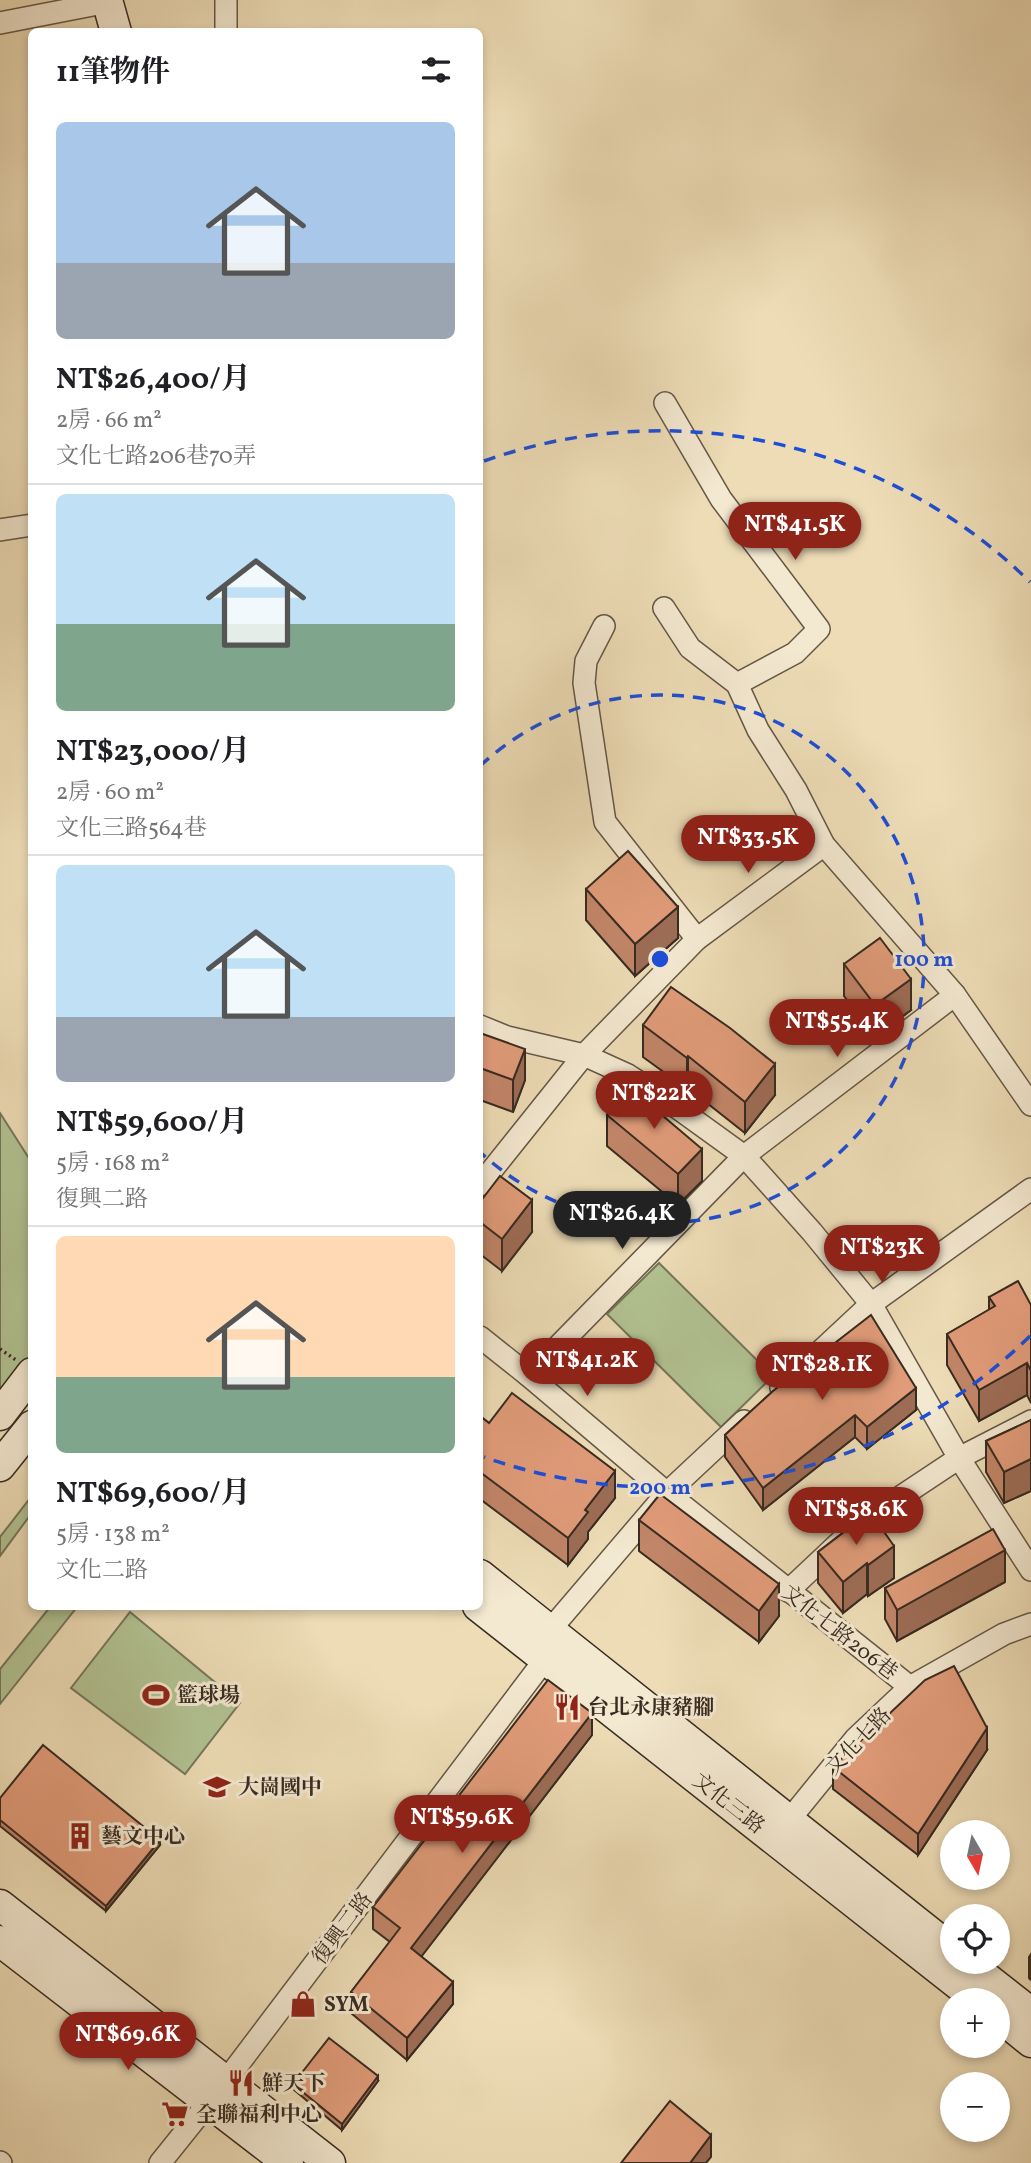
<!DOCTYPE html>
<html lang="zh-TW">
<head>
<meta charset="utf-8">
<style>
	:root { --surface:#fff; --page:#f6f6f6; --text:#202124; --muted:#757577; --line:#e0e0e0; --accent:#8f2418 }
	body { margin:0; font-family:Vollkorn,"Noto Serif TC",serif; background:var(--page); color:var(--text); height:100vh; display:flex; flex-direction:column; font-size:26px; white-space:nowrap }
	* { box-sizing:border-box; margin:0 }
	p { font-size:23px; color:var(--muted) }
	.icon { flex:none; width:38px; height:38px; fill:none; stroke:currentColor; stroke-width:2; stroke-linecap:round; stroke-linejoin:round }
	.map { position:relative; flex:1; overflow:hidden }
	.details { position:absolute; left:28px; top:28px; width:455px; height:1582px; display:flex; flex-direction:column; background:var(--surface); border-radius:10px; box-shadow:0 4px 10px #0003 }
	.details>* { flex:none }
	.needle { width:46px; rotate:171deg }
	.controls { position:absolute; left:940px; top:1820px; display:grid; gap:14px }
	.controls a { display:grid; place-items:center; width:70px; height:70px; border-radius:50%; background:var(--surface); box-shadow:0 4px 10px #0003; font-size:35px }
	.price { position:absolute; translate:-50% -60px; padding:0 16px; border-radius:24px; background:var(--accent); color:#fff; font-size:23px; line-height:46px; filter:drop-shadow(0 2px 4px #0008) }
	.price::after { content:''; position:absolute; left:50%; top:42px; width:21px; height:16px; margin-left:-10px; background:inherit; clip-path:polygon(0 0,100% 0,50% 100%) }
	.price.current { background:#222; color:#fff }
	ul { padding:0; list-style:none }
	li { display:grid; align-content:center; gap:14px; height:371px; padding:0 28px }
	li+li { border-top:2px solid var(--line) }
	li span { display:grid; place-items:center; height:217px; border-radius:10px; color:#555 }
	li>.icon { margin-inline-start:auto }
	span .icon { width:126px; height:126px; fill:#fffc; stroke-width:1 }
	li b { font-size:30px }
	h2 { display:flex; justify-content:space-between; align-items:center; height:84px; padding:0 28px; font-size:30px }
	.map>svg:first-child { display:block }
	.green { fill:#b2c292; stroke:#75765a; stroke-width:2 }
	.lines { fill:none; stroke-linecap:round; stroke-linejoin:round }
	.street-casing { stroke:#655746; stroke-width:24 }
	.secondary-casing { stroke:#382b21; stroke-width:33 }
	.path { stroke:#382b21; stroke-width:3.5; stroke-dasharray:2 3.5; stroke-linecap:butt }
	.street { stroke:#f3e8d0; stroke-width:21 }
	.secondary { stroke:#f3e8d0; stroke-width:30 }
	.wall { fill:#c18568; stroke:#382b21; stroke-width:2 }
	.shaded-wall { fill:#9d6c55; stroke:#382b21; stroke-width:2 }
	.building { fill:#e09b79; stroke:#382b21; stroke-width:2 }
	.ring { fill:none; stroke:#1d4ed8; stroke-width:3.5; stroke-dasharray:12 9 }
	.labels { text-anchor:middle; stroke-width:6; stroke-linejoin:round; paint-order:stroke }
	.street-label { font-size:21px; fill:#382b21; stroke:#f3e8d0 }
	.poi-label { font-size:21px; font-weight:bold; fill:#382b21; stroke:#f3e8d0; text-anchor:start }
	.centre { fill:#1d4ed8; stroke:#f3e8d0; stroke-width:3.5 }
	.ring-label { font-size:21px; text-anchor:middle; font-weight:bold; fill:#1d4ed8; stroke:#f3e8d0; stroke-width:6; stroke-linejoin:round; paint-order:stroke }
</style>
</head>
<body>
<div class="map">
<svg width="1031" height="2163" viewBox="0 0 1031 2163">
	<rect width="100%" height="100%" fill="#eddcb6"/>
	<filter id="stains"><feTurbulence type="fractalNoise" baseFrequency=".00286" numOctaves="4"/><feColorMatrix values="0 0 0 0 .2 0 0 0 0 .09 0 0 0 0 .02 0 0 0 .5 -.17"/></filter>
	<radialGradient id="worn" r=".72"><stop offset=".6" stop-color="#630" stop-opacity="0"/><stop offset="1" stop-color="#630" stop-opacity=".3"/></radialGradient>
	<g class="green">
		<path d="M0 1113 32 1163 31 1360 0 1400Z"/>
		<path d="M659 1263 773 1376 721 1427 607 1314Z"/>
		<path d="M31 1497V1514L0 1556V1537Z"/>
		<path d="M50 1607H77L0 1704V1669Z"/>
		<path d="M130 1612 240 1703 185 1774 71 1688Z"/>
	</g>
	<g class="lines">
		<defs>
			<g id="street">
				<path d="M0 23 108 2"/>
				<path d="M226 32V0"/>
				<path d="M665 403 721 499 819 629 795 653 737 684"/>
				<path d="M0 530 32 525"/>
				<path d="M664 608 690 648 737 684 758 730 796 790 824 845 955 995 1031 1105"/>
				<path d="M604 626 586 661 584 683 605 822 697 939"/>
				<path d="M480 1026 507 1037 584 1055 628 1075 661 1096 744 1156 812 1232 871 1304 959 1458 1031 1570"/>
				<path d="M480 1185 584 1055 697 939 824 845"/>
				<path d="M480 1337 529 1376 667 1493 910 1687"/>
				<path d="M529 1376 744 1156 955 995"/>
				<path d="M781 1388 871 1304 1031 1189"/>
				<path d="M788 1591 858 1525 959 1458 1031 1421"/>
				<path d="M781 1830 855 1739 910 1687 1004 1634 1031 1624"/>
				<path d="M0 2162 1 2163"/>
				<path d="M160 2163 225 2082 546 1658 550 1630 667 1493 744 1421"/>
			</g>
			<g id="secondary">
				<path d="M107 0 116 32"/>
				<path d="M0 1415 32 1373"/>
				<path d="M0 1466 32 1426"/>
				<path d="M480 1575 952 1950"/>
				<path d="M478 1606 978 2000"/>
				<path d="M0 1905 330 2163"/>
				<path d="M0 1941 288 2163"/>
				<path d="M966 1962 1031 2013"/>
				<path d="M998 2015 1031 2042"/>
			</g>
		</defs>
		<use href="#street" class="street-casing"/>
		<use href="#secondary" class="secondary-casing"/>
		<path class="path" d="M0 1349 16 1360"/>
		<use href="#street" class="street"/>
		<use href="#secondary" class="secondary"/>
	</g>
	<g class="wall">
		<path d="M586 889 678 938 635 976 586 920Z"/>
		<path d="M844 964 911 1010 875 1037 844 996Z"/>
		<path d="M643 1025 775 1095 745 1133 688 1088 687 1089 643 1057Z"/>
		<path d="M480 1033 525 1080 513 1112 480 1100Z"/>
		<path d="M607 1115 702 1181 678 1205 607 1146Z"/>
		<path d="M480 1202 532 1232 502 1271 480 1254Z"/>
		<path d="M989 1297 1031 1305V1403L1027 1395 979 1421 947 1365V1334L989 1310Z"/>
		<path d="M773 1391 916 1410 867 1449 855 1437 763 1510 725 1457V1435Z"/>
		<path d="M480 1416 489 1423 615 1498 588 1532V1539L568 1565 480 1499Z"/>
		<path d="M1031 1420V1491L1004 1503 986 1472V1441Z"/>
		<path d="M870 1512 894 1578 868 1596 867 1594 843 1613 818 1583V1552Z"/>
		<path d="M639 1520 779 1616 759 1642 639 1551Z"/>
		<path d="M1005 1582 897 1641 885 1619V1588Z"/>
		<path d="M592 1735 421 1956 453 2004 407 2060 351 2013V1992L390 1942 373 1929V1907Z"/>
		<path d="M987 1750 918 1855 833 1789V1767Z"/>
		<path d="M0 1798 160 1845 106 1911 0 1826Z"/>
		<path d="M1031 1954V1980L1029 1978V1957Z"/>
		<path d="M378 2081 342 2130 293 2089V2084Z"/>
	</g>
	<g class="shaded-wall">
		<path d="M678 907V938L635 976V944Z"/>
		<path d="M911 979V1010L875 1037V1005Z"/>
		<path d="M525 1049V1080L513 1112V1080Z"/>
		<path d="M688 1056V1088L687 1089V1058Z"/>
		<path d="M775 1064V1095L745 1133V1102Z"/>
		<path d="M702 1149V1181L678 1205V1174Z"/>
		<path d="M532 1200V1232L502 1271V1239Z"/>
		<path d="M1027 1363V1395L979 1421V1390Z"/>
		<path d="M916 1388V1410L867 1449V1427Z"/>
		<path d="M855 1415V1437L763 1510V1488Z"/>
		<path d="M1031 1459V1491L1004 1503V1472Z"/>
		<path d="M615 1471V1498L588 1532V1539L568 1565V1538L585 1510Z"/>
		<path d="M894 1546V1578L868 1596V1565Z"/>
		<path d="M1005 1550V1582L897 1641V1610Z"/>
		<path d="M867 1563V1594L843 1613V1582Z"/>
		<path d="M779 1584V1616L759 1642V1611Z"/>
		<path d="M592 1713V1735L411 1970V1948Z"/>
		<path d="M987 1728V1750L918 1855V1834Z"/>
		<path d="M160 1840V1845L106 1911V1906Z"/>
		<path d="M453 1982V2004L407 2060V2038Z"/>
		<path d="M378 2076V2081L342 2130V2124Z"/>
		<path d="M711 2135V2157L706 2163H690Z"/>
	</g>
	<g class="building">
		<path d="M628 851 678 907 635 944 586 889Z"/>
		<path d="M880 938 911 979 875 1005 844 964Z"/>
		<path d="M671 987 730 1028 775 1064 745 1102 688 1056 687 1058 643 1025Z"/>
		<path d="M480 1033 525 1049 513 1080 480 1068Z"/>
		<path d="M630 1088 702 1149 678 1174 607 1115Z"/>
		<path d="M500 1176 532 1200 502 1239 480 1222V1202Z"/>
		<path d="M1018 1281 1031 1305V1371L1027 1363 979 1390 947 1334 995 1306 989 1297Z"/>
		<path d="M871 1315 916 1388 867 1427 855 1415 763 1488 725 1435 773 1391Z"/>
		<path d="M512 1393 615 1471 585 1510 588 1512 568 1538 480 1472V1416L489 1423Z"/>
		<path d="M1031 1420V1459L1004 1472 986 1441Z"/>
		<path d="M660 1494 779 1584 759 1611 639 1520Z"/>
		<path d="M870 1512 894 1546 868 1565 867 1563 843 1582 818 1552Z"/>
		<path d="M993 1529 1005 1550 897 1610 885 1588Z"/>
		<path d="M954 1666 987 1728 918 1834 833 1767 925 1680Z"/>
		<path d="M548 1680 592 1713 411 1948 453 1982 407 2038 351 1992 400 1928 373 1907Z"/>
		<path d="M43 1745 160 1840 106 1906 0 1820V1798Z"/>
		<path d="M329 2038 378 2076 342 2124 293 2084Z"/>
		<path d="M670 2101 711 2135 690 2163H621Z"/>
	</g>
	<g class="ring">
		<path d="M480 766A264 264 0 1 1 480 1152"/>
		<path d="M1030 1336A528 528 0 0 1 484 1457M484 461A528 528 0 0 1 1030 582"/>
	</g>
	<defs>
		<symbol id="stadium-bare" viewBox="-9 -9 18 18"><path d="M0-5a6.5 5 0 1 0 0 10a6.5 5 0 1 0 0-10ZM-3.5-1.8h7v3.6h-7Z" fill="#8f2418" stroke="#f3e8d0" stroke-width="2.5" paint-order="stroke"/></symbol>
		<symbol id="restaurant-bare" viewBox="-9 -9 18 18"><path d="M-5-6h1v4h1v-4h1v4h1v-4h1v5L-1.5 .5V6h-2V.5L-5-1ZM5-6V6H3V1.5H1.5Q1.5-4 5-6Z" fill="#8f2418" stroke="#f3e8d0" stroke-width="2.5" paint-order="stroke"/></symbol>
		<symbol id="school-bare" viewBox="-9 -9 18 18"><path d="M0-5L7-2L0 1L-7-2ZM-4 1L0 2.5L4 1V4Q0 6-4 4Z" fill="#8f2418" stroke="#f3e8d0" stroke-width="2.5" paint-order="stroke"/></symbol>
		<symbol id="building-bare" viewBox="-9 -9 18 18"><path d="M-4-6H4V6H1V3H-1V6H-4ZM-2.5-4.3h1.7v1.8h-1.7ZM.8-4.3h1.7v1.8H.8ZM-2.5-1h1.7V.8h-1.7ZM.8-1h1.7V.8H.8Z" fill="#8f2418" stroke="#f3e8d0" stroke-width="2.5" paint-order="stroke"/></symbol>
		<symbol id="shop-bare" viewBox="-9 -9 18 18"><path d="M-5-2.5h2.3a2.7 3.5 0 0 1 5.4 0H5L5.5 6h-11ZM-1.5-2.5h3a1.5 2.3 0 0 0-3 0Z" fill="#8f2418" stroke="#f3e8d0" stroke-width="2.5" paint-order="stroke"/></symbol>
		<symbol id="supermarket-bare" viewBox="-9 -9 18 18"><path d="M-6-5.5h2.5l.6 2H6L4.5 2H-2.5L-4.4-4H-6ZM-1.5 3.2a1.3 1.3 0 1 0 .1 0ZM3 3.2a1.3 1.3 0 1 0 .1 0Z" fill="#8f2418" stroke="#f3e8d0" stroke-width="2.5" paint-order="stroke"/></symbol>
	</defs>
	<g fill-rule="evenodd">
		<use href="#stadium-bare" x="137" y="1676" width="38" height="38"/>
		<use href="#restaurant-bare" x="548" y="1688" width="38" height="38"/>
		<use href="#school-bare" x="198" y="1768" width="38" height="38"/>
		<use href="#building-bare" x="61" y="1817" width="38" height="38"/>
		<use href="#shop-bare" x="284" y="1985" width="38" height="38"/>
		<use href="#restaurant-bare" x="222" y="2064" width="38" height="38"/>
		<use href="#supermarket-bare" x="156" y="2095" width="38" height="38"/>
	</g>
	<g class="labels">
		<g class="street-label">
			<text transform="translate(840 1632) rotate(38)" y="7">文化七路206巷</text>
			<text transform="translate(858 1741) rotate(-46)" y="7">文化七路</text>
			<text transform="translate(729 1803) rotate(38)" y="7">文化三路</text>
			<text transform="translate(342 1928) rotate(-53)" y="7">復興二路</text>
		</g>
		<g class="poi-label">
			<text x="177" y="1702">籃球場</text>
			<text x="588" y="1714">台北永康豬腳</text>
			<text x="238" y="1794">大崗國中</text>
			<text x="101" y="1843">藝文中心</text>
			<text x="324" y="2011">SYM</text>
			<text x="262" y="2090">鮮天下</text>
			<text x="196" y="2121">全聯福利中心</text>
		</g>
	</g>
	<circle cx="660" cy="959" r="10" class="centre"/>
	<g class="ring-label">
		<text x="924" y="966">100 m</text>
		<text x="660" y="1494">200 m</text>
	</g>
	<rect width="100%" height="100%" filter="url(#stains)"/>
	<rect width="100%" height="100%" fill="url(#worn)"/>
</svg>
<div class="controls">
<a><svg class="needle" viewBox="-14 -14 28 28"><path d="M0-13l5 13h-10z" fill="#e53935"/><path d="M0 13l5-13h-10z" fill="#757577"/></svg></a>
<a><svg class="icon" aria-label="locate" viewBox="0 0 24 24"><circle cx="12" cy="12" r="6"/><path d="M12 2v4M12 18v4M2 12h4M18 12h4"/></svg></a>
<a>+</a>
<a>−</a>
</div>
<b class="price" style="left:795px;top:562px">NT$41.5K</b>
<b class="price" style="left:748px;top:875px">NT$33.5K</b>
<b class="price" style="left:837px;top:1059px">NT$55.4K</b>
<b class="price" style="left:654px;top:1131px">NT$22K</b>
<b class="price current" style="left:622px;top:1251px">NT$26.4K</b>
<b class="price" style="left:882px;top:1285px">NT$23K</b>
<b class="price" style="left:587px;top:1398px">NT$41.2K</b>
<b class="price" style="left:822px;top:1402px">NT$28.1K</b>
<b class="price" style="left:856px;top:1547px">NT$58.6K</b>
<b class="price" style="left:462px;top:1855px">NT$59.6K</b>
<b class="price" style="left:128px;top:2072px">NT$69.6K</b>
<section class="details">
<h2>11筆物件<svg class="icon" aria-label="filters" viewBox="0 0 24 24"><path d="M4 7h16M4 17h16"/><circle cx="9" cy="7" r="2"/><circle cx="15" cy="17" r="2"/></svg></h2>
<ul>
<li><span style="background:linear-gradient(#a9c7e8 65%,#9aa5b1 0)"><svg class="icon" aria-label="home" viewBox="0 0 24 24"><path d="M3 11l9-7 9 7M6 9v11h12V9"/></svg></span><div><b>NT$26,400/月</b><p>2房 · 66 m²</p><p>文化七路206巷70弄</p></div></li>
<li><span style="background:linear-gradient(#bfe0f5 60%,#7fa58c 0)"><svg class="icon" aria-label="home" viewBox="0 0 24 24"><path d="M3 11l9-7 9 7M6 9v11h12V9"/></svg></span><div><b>NT$23,000/月</b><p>2房 · 60 m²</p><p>文化三路564巷</p></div></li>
<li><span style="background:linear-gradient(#bfe0f5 70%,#9aa5b1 0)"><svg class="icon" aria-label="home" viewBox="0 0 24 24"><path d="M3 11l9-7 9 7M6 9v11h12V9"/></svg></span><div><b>NT$59,600/月</b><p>5房 · 168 m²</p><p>復興二路</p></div></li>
<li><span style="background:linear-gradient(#ffd9b3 65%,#7fa58c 0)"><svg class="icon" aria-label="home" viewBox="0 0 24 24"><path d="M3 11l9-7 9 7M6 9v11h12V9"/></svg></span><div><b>NT$69,600/月</b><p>5房 · 138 m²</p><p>文化二路</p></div></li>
</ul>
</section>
</div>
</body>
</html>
